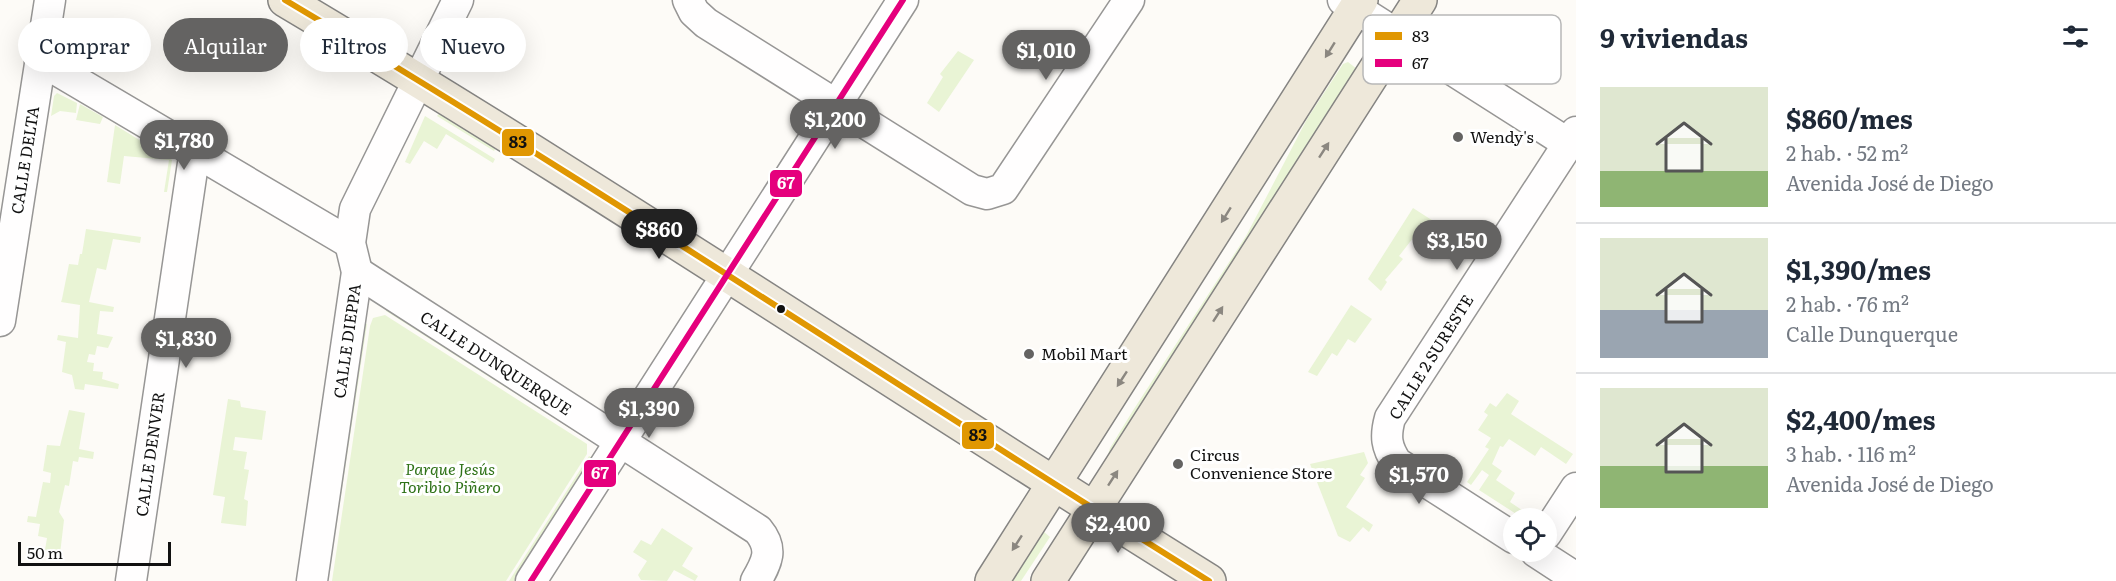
<!DOCTYPE html>
<html lang="es">
<head>
<meta charset="utf-8">
<style>
	:root { --surface:#fff; --page:#f6f6f7; --text:#1f2937; --muted:#747a83; --line:#e0e1e3; --accent:#646362 }
	body { margin:0; font-family:Literata,serif; background:var(--page); color:var(--text); height:100vh; display:flex; flex-direction:column; font-size:22px; white-space:nowrap }
	* { box-sizing:border-box; margin:0 }
	p { font-size:20px; color:var(--muted) }
	.icon { flex:none; width:33px; height:33px; fill:none; stroke:currentColor; stroke-width:2; stroke-linecap:round; stroke-linejoin:round }
	.map { position:relative; flex:1; overflow:hidden }
	.details { display:flex; flex-direction:column; background:var(--surface); width:540px }
	.details>* { flex:none }
	.banner { position:absolute; left:18px; top:18px; width:570px; height:54px; display:flex; gap:12px }
	.buttons { position:absolute; left:1503px; top:508px; display:grid; gap:12px }
	.buttons a { display:grid; place-items:center; width:54px; height:54px; border-radius:50%; background:var(--surface); box-shadow:0 6px 24px #0002; font-size:30px }
	.scale { position:absolute; left:18px; bottom:15px; width:153px; box-sizing:border-box; padding-left:6px; border:3px solid #111; border-top:0; font-size:16px; line-height:21px; white-space:nowrap; color:#111; -webkit-text-stroke:4px #fff; paint-order:stroke }
	.price { position:absolute; translate:-50% -51px; padding:0 14px; border-radius:21px; background:var(--accent); color:#fff; font-size:20px; line-height:39px; filter:drop-shadow(0 2px 3px #0008) }
	.price::after { content:''; position:absolute; left:50%; top:36px; width:18px; height:14px; margin-left:-9px; background:inherit; clip-path:polygon(0 0,100% 0,50% 100%) }
	.price.selected { background:#222; color:#fff }
	ul { padding:0; list-style:none }
	li { display:flex; align-items:center; gap:18px; height:150px; padding:0 24px }
	li+li { border-top:2px solid var(--line) }
	li span { display:grid; place-items:center; flex:none; width:168px; height:120px; border-radius:0px; color:#555 }
	li>.icon { margin-inline-start:auto }
	span .icon { width:72px; height:72px; fill:#fffc; stroke-width:1 }
	li b { font-size:26px }
	h2 { display:flex; justify-content:space-between; align-items:center; height:72px; padding:0 24px; font-size:26px }
	.tag { padding:0 21px; border-radius:27px; background:var(--surface); box-shadow:0 6px 24px #0002; font-size:21px; line-height:54px }
	.tag.selected { background:var(--accent); color:#fff }
	main { display:flex; flex:1; min-height:0 }
	.map>svg:first-child { display:block }
	.green { fill:#e9f4d5 }
	.lines { fill:none; stroke-linecap:round; stroke-linejoin:round }
	.minor-casing { stroke:#979695; stroke-width:33 }
	.major-casing { stroke:#858482; stroke-width:36 }
	.minor { stroke:#fffefe; stroke-width:30 }
	.major { stroke:#eee8da; stroke-width:33 }
	.bus-1-casing { stroke:#fff; stroke-width:10 }
	.bus-2-casing { stroke:#fff; stroke-width:10 }
	.bus-1 { stroke:#e09702; stroke-width:6 }
	.bus-2 { stroke:#e5007d; stroke-width:6 }
	.oneway { fill:#8b8780 }
	.poi-dot { fill:#646362; stroke:#fff; stroke-width:2 }
	.bus-dot { fill:#111; stroke:#fff; stroke-width:2 }
	.labels { text-anchor:middle; stroke-width:6; stroke-linejoin:round; paint-order:stroke }
	.poi-label { font-size:16px; fill:#111; stroke:#fff; text-anchor:start }
	.street-label { font-size:16px; fill:#111; stroke:#fff }
	.park-label { font-size:16px; font-style:italic; fill:#2f7218; stroke:#fff }
	.key { fill:#fff; stroke:#b8b8b8; stroke-width:1.5 }
	.key-label { font-size:16px; fill:#111 }
	.line-badge { stroke:#fff; stroke-width:2 }
	.badge-label { font-size:16px; text-anchor:middle; font-weight:bold; fill:#fff }
	.pale-badge-label { font-size:16px; text-anchor:middle; font-weight:bold; fill:#111 }
</style>
</head>
<body>
<main>
<div class="map">
<svg width="1576" height="581" viewBox="0 0 1576 581">
	<rect width="100%" height="100%" fill="#fdfbf7"/>
	<g class="green">
		<path d="M958 51 974 60 939 112 927 103 943 77 940 74Z"/>
		<path d="M1348 62 1357 69 1106 461 1110 448 1132 412 1246 236 1307 119 1343 64Z"/>
		<path d="M57 93 77 103 76 113 60 111 51 116 54 96Z"/>
		<path d="M80 104 103 117 100 124 76 120Z"/>
		<path d="M440 112 497 146 494 151 437 116Z"/>
		<path d="M425 116 495 159 493 163 446 134 437 149 424 141 410 164 405 162Z"/>
		<path d="M115 125 172 160 167 192H164L169 160 124 156 120 184 107 182Z"/>
		<path d="M1413 208 1466 242 1462 249 1424 224 1399 256 1403 259 1385 280 1387 282 1381 291 1368 279Z"/>
		<path d="M86 229 141 237 140 243 113 239 106 270 97 268 89 302 114 307 113 312 100 311 97 334 113 337 108 348 97 346 95 355 89 354 87 362 94 363 93 371 103 372 102 379 119 384 118 389 85 384 84 390 75 389 72 375 62 372 66 342 57 340 58 335 78 338 80 305 61 302 62 299 69 264 78 265 80 254H82Z"/>
		<path d="M1351 305 1372 319 1355 343 1348 339 1337 356 1332 353 1317 376 1308 372Z"/>
		<path d="M387 307 587 435 585 438 386 311Z"/>
		<path d="M385 315 587 444V454L506 581H332L370 326 373 318Z"/>
		<path d="M364 323 367 324 328 581H325Z"/>
		<path d="M1507 393 1519 401 1511 414 1573 454 1566 464 1541 447 1535 456 1509 439 1503 447 1500 446 1492 464 1502 471 1496 480 1515 493 1510 502 1532 517 1524 519 1479 490 1489 475 1482 470 1471 485 1467 482 1489 449 1485 447 1491 438 1478 430 1488 415 1484 412 1490 403 1496 407Z"/>
		<path d="M228 399 240 401 241 407 266 411 262 440 235 437 233 450 247 452 244 469 249 470 244 499 248 501 246 526 221 523 225 497 213 495Z"/>
		<path d="M69 410 85 413 79 449 94 452 93 459 79 457 78 462 73 461 69 486 65 485 59 512 64 520 60 554 45 550 47 538 38 536 40 524 27 522 28 516 36 517 43 482 50 483 51 473 43 471 47 445 60 446Z"/>
		<path d="M1364 452 1368 463 1360 475 1365 478 1346 507 1373 525 1369 532 1363 527 1350 542 1338 536 1310 464Z"/>
		<path d="M589 456 593 458 514 581H509Z"/>
		<path d="M662 528 693 548 682 566 698 576 695 581 674 570 667 581 641 580 638 575 647 561 633 552 641 540 651 545Z"/>
		<path d="M1043 531 1050 537 1021 581H1012Z"/>
	</g>
	<g class="lines">
		<defs>
			<g id="minor">
				<path d="M688 0 694 12 706 23 972 190 987 194 1003 189 1129 0"/>
				<path d="M1343 0 1569 144"/>
				<path d="M40 60 350 243"/>
				<path d="M357 272 758 530C774 549 767 562 756 581"/>
				<path d="M0 321 50 0"/>
				<path d="M1546 534 1576 488"/>
				<path d="M1514 538 1397 463C1386 447 1385 436 1390 418L1576 132"/>
				<path d="M1536 552 1576 578"/>
				<path d="M131 581 195 150"/>
				<path d="M312 581 357 272 350 243 355 209 458 0"/>
				<path d="M531 581 903 0"/>
			</g>
			<g id="major">
				<path d="M285 0C598 186 900 389 1209 581"/>
				<path d="M992 581 1361 0"/>
				<path d="M1048 581 1420 0"/>
			</g>
		</defs>
		<use href="#minor" class="minor-casing"/>
		<use href="#major" class="major-casing"/>
		<use href="#minor" class="minor"/>
		<use href="#major" class="major"/>
		<defs>
			<path id="bus-1" d="M285 0C598 186 900 389 1209 581"/>
			<path id="bus-2" d="M531 581 903 0"/>
		</defs>
		<use href="#bus-1" class="bus-1-casing"/>
		<use href="#bus-2" class="bus-2-casing"/>
		<use href="#bus-1" class="bus-1"/>
		<use href="#bus-2" class="bus-2"/>
	</g>
	<defs><path id="oneway-solid" d="M-6-.8H1V-3.2L6.5 0L1 3.2V.8H-6Z" transform="scale(1.5)"/></defs>
	<g class="oneway">
		<use href="#oneway-solid" transform="translate(1330 50) rotate(122)"/>
		<use href="#oneway-solid" transform="translate(1324 150) rotate(-57)"/>
		<use href="#oneway-solid" transform="translate(1226 215) rotate(122)"/>
		<use href="#oneway-solid" transform="translate(1218 314) rotate(-57)"/>
		<use href="#oneway-solid" transform="translate(1122 379) rotate(123)"/>
		<use href="#oneway-solid" transform="translate(1113 478) rotate(-57)"/>
		<use href="#oneway-solid" transform="translate(1017 543) rotate(123)"/>
	</g>
	<g class="poi-dot">
		<circle cx="1458" cy="137" r="6"/>
		<circle cx="1029" cy="354" r="6"/>
		<circle cx="1178" cy="464" r="6"/>
	</g>
	<circle class="bus-dot" cx="781" cy="309" r="5"/>
	<g class="labels">
		<g class="poi-label">
			<text x="1470" y="143">Wendy's</text>
			<text x="1041" y="360">Mobil Mart</text>
			<text x="1190" y="461">Circus<tspan x="1190" dy="18">Convenience Store</tspan></text>
		</g>
		<g class="street-label">
			<text transform="translate(25 160) rotate(-81)" y="6">CALLE DELTA</text>
			<text transform="translate(347 341) rotate(-82)" y="6">CALLE DIEPPA</text>
			<text transform="translate(1431 357) rotate(-58)" y="6">CALLE 2 SURESTE</text>
			<text transform="translate(496 363) rotate(33)" y="6">CALLE DUNQUERQUE</text>
			<text transform="translate(150 454) rotate(-82)" y="6">CALLE DENVER</text>
		</g>
		<g class="park-label">
			<text x="450" y="475">Parque Jesús<tspan x="450" dy="18">Toribio Piñero</tspan></text>
		</g>
	</g>
	<rect x="1363" y="15" width="198" height="69" rx="9" class="key"/>
	<rect x="1375" y="32" width="27" height="8" fill="#e09702"/>
	<rect x="1375" y="59" width="27" height="8" fill="#e5007d"/>
	<g class="key-label">
		<text x="1412" y="42">83</text>
		<text x="1412" y="69">67</text>
	</g>
	<g class="line-badge">
		<rect x="501" y="128" width="34" height="29" rx="6" fill="#e09702"/>
		<rect x="769" y="169" width="34" height="29" rx="6" fill="#e5007d"/>
		<rect x="961" y="421" width="34" height="29" rx="6" fill="#e09702"/>
		<rect x="583" y="459" width="34" height="29" rx="6" fill="#e5007d"/>
	</g>
	<g class="badge-label">
		<text x="786" y="189">67</text>
		<text x="600" y="479">67</text>
	</g>
	<g class="pale-badge-label">
		<text x="518" y="148">83</text>
		<text x="978" y="441">83</text>
	</g>
</svg>
<div class="buttons">
<a><svg class="icon" aria-label="locate" viewBox="0 0 24 24"><circle cx="12" cy="12" r="6"/><path d="M12 2v4M12 18v4M2 12h4M18 12h4"/></svg></a>
</div>
<div class="scale">50 m</div>
<b class="price" style="left:1046px;top:81px">$1,010</b>
<b class="price" style="left:835px;top:150px">$1,200</b>
<b class="price" style="left:184px;top:171px">$1,780</b>
<b class="price selected" style="left:659px;top:260px">$860</b>
<b class="price" style="left:1457px;top:271px">$3,150</b>
<b class="price" style="left:186px;top:369px">$1,830</b>
<b class="price" style="left:649px;top:439px">$1,390</b>
<b class="price" style="left:1419px;top:505px">$1,570</b>
<b class="price" style="left:1118px;top:554px">$2,400</b>
<div class="banner">
<a class="tag">Comprar</a>
<a class="tag selected">Alquilar</a>
<a class="tag">Filtros</a>
<a class="tag">Nuevo</a>
</div>
</div>
<section class="details">
<h2>9 viviendas<svg class="icon" aria-label="filters" viewBox="0 0 24 24"><path d="M4 7h16M4 17h16"/><circle cx="9" cy="7" r="2"/><circle cx="15" cy="17" r="2"/></svg></h2>
<ul>
<li><span style="background:linear-gradient(#dfe7d0 70%,#8fb573 0)"><svg class="icon" aria-label="home" viewBox="0 0 24 24"><path d="M3 11l9-7 9 7M6 9v11h12V9"/></svg></span><div><b>$860/mes</b><p>2 hab. · 52 m²</p><p>Avenida José de Diego</p></div></li>
<li><span style="background:linear-gradient(#dfe7d0 60%,#9aa5b1 0)"><svg class="icon" aria-label="home" viewBox="0 0 24 24"><path d="M3 11l9-7 9 7M6 9v11h12V9"/></svg></span><div><b>$1,390/mes</b><p>2 hab. · 76 m²</p><p>Calle Dunquerque</p></div></li>
<li><span style="background:linear-gradient(#dfe7d0 65%,#8fb573 0)"><svg class="icon" aria-label="home" viewBox="0 0 24 24"><path d="M3 11l9-7 9 7M6 9v11h12V9"/></svg></span><div><b>$2,400/mes</b><p>3 hab. · 116 m²</p><p>Avenida José de Diego</p></div></li>
</ul>
</section>
</main>
</body>
</html>
